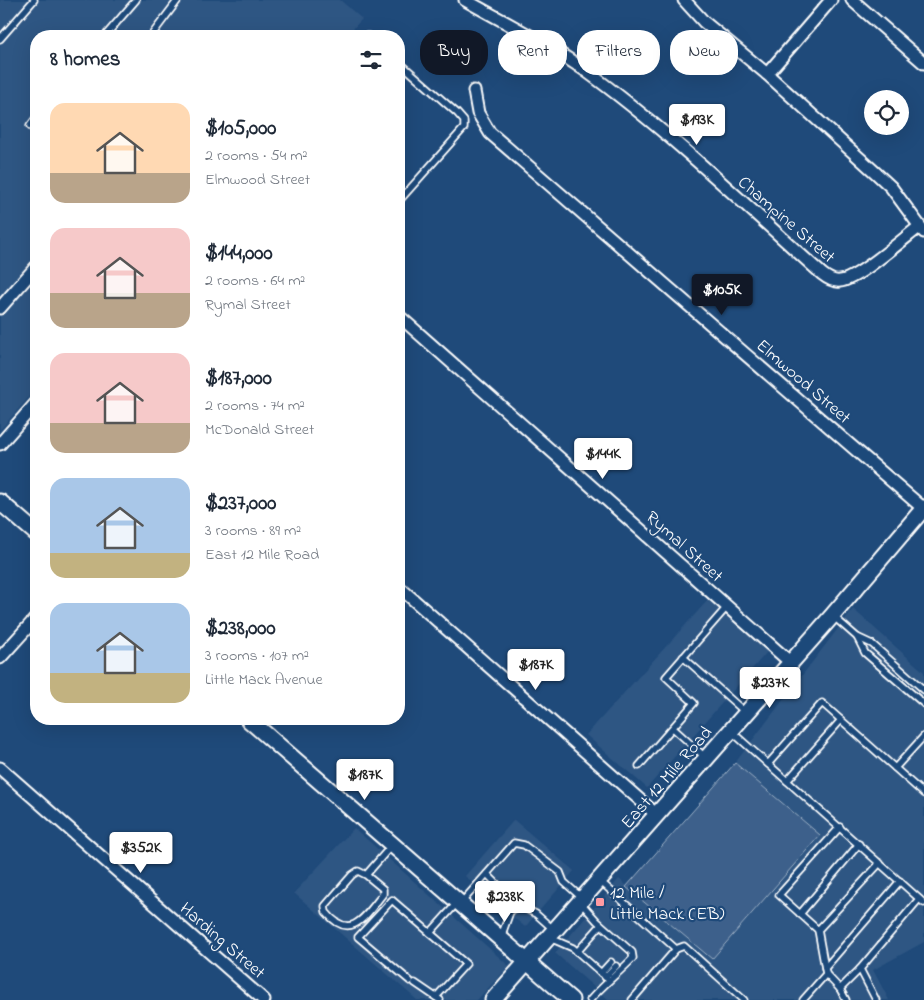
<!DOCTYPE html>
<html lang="en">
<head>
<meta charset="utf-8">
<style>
	:root { --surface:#fff; --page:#f6f6f7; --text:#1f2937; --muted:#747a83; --accent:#111827 }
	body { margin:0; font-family:"Indie Flower",sans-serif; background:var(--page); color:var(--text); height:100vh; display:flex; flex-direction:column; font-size:19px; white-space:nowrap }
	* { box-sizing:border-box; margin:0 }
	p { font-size:16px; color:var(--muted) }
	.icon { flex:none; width:28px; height:28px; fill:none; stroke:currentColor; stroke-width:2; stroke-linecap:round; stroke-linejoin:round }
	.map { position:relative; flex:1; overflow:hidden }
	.panel { position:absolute; left:30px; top:30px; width:375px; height:695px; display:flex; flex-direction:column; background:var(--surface); border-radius:20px; box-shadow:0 5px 20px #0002 }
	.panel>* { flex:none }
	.guide { position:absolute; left:420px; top:30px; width:429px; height:45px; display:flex; gap:10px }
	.tools { position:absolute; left:864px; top:90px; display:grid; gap:10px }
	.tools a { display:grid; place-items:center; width:45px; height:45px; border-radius:50%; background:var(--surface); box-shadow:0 5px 20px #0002; font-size:25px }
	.price { position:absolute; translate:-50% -42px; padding:0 11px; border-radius:5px; background:#fff; color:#222; font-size:16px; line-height:32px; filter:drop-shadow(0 1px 2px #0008) }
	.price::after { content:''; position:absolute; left:50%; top:30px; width:15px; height:11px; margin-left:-8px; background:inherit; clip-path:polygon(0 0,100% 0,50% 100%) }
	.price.on { background:var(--accent); color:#fff }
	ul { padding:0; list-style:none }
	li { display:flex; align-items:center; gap:15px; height:125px; padding:0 20px }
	li span { display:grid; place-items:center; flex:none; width:140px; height:100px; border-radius:15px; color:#555 }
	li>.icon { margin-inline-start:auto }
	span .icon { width:60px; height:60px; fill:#fffc; stroke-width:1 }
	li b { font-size:21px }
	h2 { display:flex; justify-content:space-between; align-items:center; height:60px; padding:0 20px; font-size:21px }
	.pill { padding:0 18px; border-radius:20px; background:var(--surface); box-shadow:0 5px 20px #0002; font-size:18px; line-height:45px }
	.pill.on { background:var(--accent); color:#fff }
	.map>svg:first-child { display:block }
	.built { fill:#2e5683 }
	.green { fill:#3c618b; stroke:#9eb0c5 }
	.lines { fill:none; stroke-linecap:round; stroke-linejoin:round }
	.service-casing { stroke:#fff; stroke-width:9 }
	.minor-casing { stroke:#fff; stroke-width:15 }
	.secondary-casing { stroke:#fff; stroke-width:19 }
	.service { stroke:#1f4a7a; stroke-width:5.5 }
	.minor { stroke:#1f4a7a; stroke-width:11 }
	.secondary { stroke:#1f4a7a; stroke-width:15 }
	.poi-dot { fill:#ff9aa2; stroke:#1f4a7a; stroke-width:2 }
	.labels { text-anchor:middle; stroke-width:4.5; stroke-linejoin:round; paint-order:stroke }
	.street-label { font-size:18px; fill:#fff; stroke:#1f4a7a }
	.poi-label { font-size:18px; fill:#fff; stroke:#1f4a7a; text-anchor:start }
</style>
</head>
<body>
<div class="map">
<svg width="924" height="1000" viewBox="0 0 924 1000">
	<rect width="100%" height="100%" fill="#1f4a7a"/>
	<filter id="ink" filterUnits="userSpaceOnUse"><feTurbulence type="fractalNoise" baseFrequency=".02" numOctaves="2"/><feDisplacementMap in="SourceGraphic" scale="10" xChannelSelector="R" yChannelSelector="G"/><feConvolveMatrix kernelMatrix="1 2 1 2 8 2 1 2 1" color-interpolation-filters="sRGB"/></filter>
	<g filter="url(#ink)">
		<g class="built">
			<path d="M0 0H340L362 19 346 36H36V389L0 430Z"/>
			<path d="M708 600 767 652 647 788 586 735Z"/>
			<path d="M853 609 924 672V942L873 970 889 1000H609L555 953 619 879 712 959 820 835 735 763Z"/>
			<path d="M514 820 574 871 525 927 465 876Z"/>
			<path d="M354 828 509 966 477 1000H417L294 893Z"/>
		</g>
		<path class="green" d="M735 763 820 835 712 959 626 887Z"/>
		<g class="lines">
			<defs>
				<g id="service">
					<path d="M105 36 136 0"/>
					<path d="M151 36 178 0"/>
					<path d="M366 36H369"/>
					<path d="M0 39 34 0"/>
					<path d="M399 62 457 113 464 121V128L399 201"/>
					<path d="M36 118 30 126 36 131"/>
					<path d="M833 616 857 637 872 644 924 690"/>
					<path d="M857 637 865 653 924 704"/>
					<path d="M683 657 745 712"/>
					<path d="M673 728 705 757"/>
					<path d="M731 731 924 903"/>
					<path d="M768 764 822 703 895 768 924 736"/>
					<path d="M639 766 694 703 666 677 727 607"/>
					<path d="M895 768 924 794"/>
					<path d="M787 781 841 720"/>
					<path d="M487 874 518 905 536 914 554 930"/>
					<path d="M366 875 383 889V894C366 915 351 943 326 912L325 906 352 875 358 871 366 875 392 845"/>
					<path d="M600 881 676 949 632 1000"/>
					<path d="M461 903 514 843 524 845 560 872 564 882 582 898"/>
					<path d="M581 903 597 921 632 952 633 958C619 973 604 984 590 1000"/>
					<path d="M800 914 859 844"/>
					<path d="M818 930 880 863"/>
					<path d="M430 933 457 903"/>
					<path d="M501 937 510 912 518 905"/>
					<path d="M550 938 573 948 608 979"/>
					<path d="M676 949 684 946 744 1000"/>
					<path d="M577 952 601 925"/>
					<path d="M825 968 900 881"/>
					<path d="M601 973 611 962"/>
					<path d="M826 974 840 989 860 969"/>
					<path d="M605 977 616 966"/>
					<path d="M410 981 358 937 392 900 466 964 436 997"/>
					<path d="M415 983 440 1000"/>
					<path d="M840 989 846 1000"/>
					<path d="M803 1000 826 974 818 930 779 895 840 827"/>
					<path d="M876 1000 860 969 919 899"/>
				</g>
				<g id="minor">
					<path d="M465 0C506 23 548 44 586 71 670 132 745 205 822 274 827 278 833 282 840 281 857 280 903 239 919 227"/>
					<path d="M684 0 704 22 767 74 877 174 891 187 924 232"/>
					<path d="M852 0 924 63"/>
					<path d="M767 74 831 0"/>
					<path d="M474 91 478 113 490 133 924 509"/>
					<path d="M0 308 36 267"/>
					<path d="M399 316 791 663"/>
					<path d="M0 444 36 403"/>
					<path d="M399 587 657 815"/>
					<path d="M0 658 36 618"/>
					<path d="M0 768 264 1000"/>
				</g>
				<g id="secondary">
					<path d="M0 502 36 533"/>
					<path d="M248 719 571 1000"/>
					<path d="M493 1000 832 616 924 508"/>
				</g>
			</defs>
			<use href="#service" class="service-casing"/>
			<use href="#minor" class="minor-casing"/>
			<use href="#secondary" class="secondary-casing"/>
			<use href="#service" class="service"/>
			<use href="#minor" class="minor"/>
			<use href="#secondary" class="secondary"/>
		</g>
	</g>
	<rect class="poi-dot" x="595" y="897" width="10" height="10" rx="2.5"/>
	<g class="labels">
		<g class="street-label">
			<text transform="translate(787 219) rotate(41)" y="6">Champine Street</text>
			<text transform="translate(804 381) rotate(41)" y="6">Elmwood Street</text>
			<text transform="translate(685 546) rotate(42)" y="6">Rymal Street</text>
			<text transform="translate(666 777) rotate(-49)" y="6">East 12 Mile Road</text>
			<text transform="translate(223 940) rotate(41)" y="6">Harding Street</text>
		</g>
		<g class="poi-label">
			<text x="610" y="898">12 Mile /<tspan x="610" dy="21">Little Mack (EB)</tspan></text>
		</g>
	</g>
</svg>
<div class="tools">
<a><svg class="icon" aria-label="locate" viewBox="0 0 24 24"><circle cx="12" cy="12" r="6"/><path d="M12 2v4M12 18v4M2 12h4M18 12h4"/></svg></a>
</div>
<b class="price" style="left:697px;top:146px">$193K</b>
<b class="price on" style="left:722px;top:316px">$105K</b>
<b class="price" style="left:603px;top:480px">$144K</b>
<b class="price" style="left:536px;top:691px">$187K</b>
<b class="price" style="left:770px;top:709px">$237K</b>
<b class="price" style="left:365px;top:801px">$187K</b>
<b class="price" style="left:141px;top:874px">$352K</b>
<b class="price" style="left:505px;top:923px">$238K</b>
<div class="guide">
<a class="pill on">Buy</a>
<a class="pill">Rent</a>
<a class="pill">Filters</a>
<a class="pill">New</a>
</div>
<section class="panel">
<h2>8 homes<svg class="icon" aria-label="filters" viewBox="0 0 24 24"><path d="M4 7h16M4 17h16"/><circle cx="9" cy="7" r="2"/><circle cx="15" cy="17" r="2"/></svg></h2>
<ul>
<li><span style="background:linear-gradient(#ffd9b3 70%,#b9a48a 0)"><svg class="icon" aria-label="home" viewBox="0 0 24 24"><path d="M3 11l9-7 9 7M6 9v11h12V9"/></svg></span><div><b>$105,000</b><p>2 rooms · 54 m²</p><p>Elmwood Street</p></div></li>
<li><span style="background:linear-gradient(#f6c9c9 65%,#b9a48a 0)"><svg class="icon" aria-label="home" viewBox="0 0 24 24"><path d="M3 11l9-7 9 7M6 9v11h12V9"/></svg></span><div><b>$144,000</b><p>2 rooms · 64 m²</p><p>Rymal Street</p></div></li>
<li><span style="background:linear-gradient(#f6c9c9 70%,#b9a48a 0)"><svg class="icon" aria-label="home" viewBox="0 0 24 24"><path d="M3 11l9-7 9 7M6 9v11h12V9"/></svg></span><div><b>$187,000</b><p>2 rooms · 74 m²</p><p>McDonald Street</p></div></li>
<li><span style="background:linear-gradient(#a9c7e8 75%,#c2b280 0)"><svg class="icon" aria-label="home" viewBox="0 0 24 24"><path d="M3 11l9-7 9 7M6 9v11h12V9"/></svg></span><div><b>$237,000</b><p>3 rooms · 89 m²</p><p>East 12 Mile Road</p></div></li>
<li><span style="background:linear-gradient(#a9c7e8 70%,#c2b280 0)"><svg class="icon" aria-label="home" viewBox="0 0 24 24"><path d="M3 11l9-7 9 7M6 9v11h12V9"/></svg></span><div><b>$238,000</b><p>3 rooms · 107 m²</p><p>Little Mack Avenue</p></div></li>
</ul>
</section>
</div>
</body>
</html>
